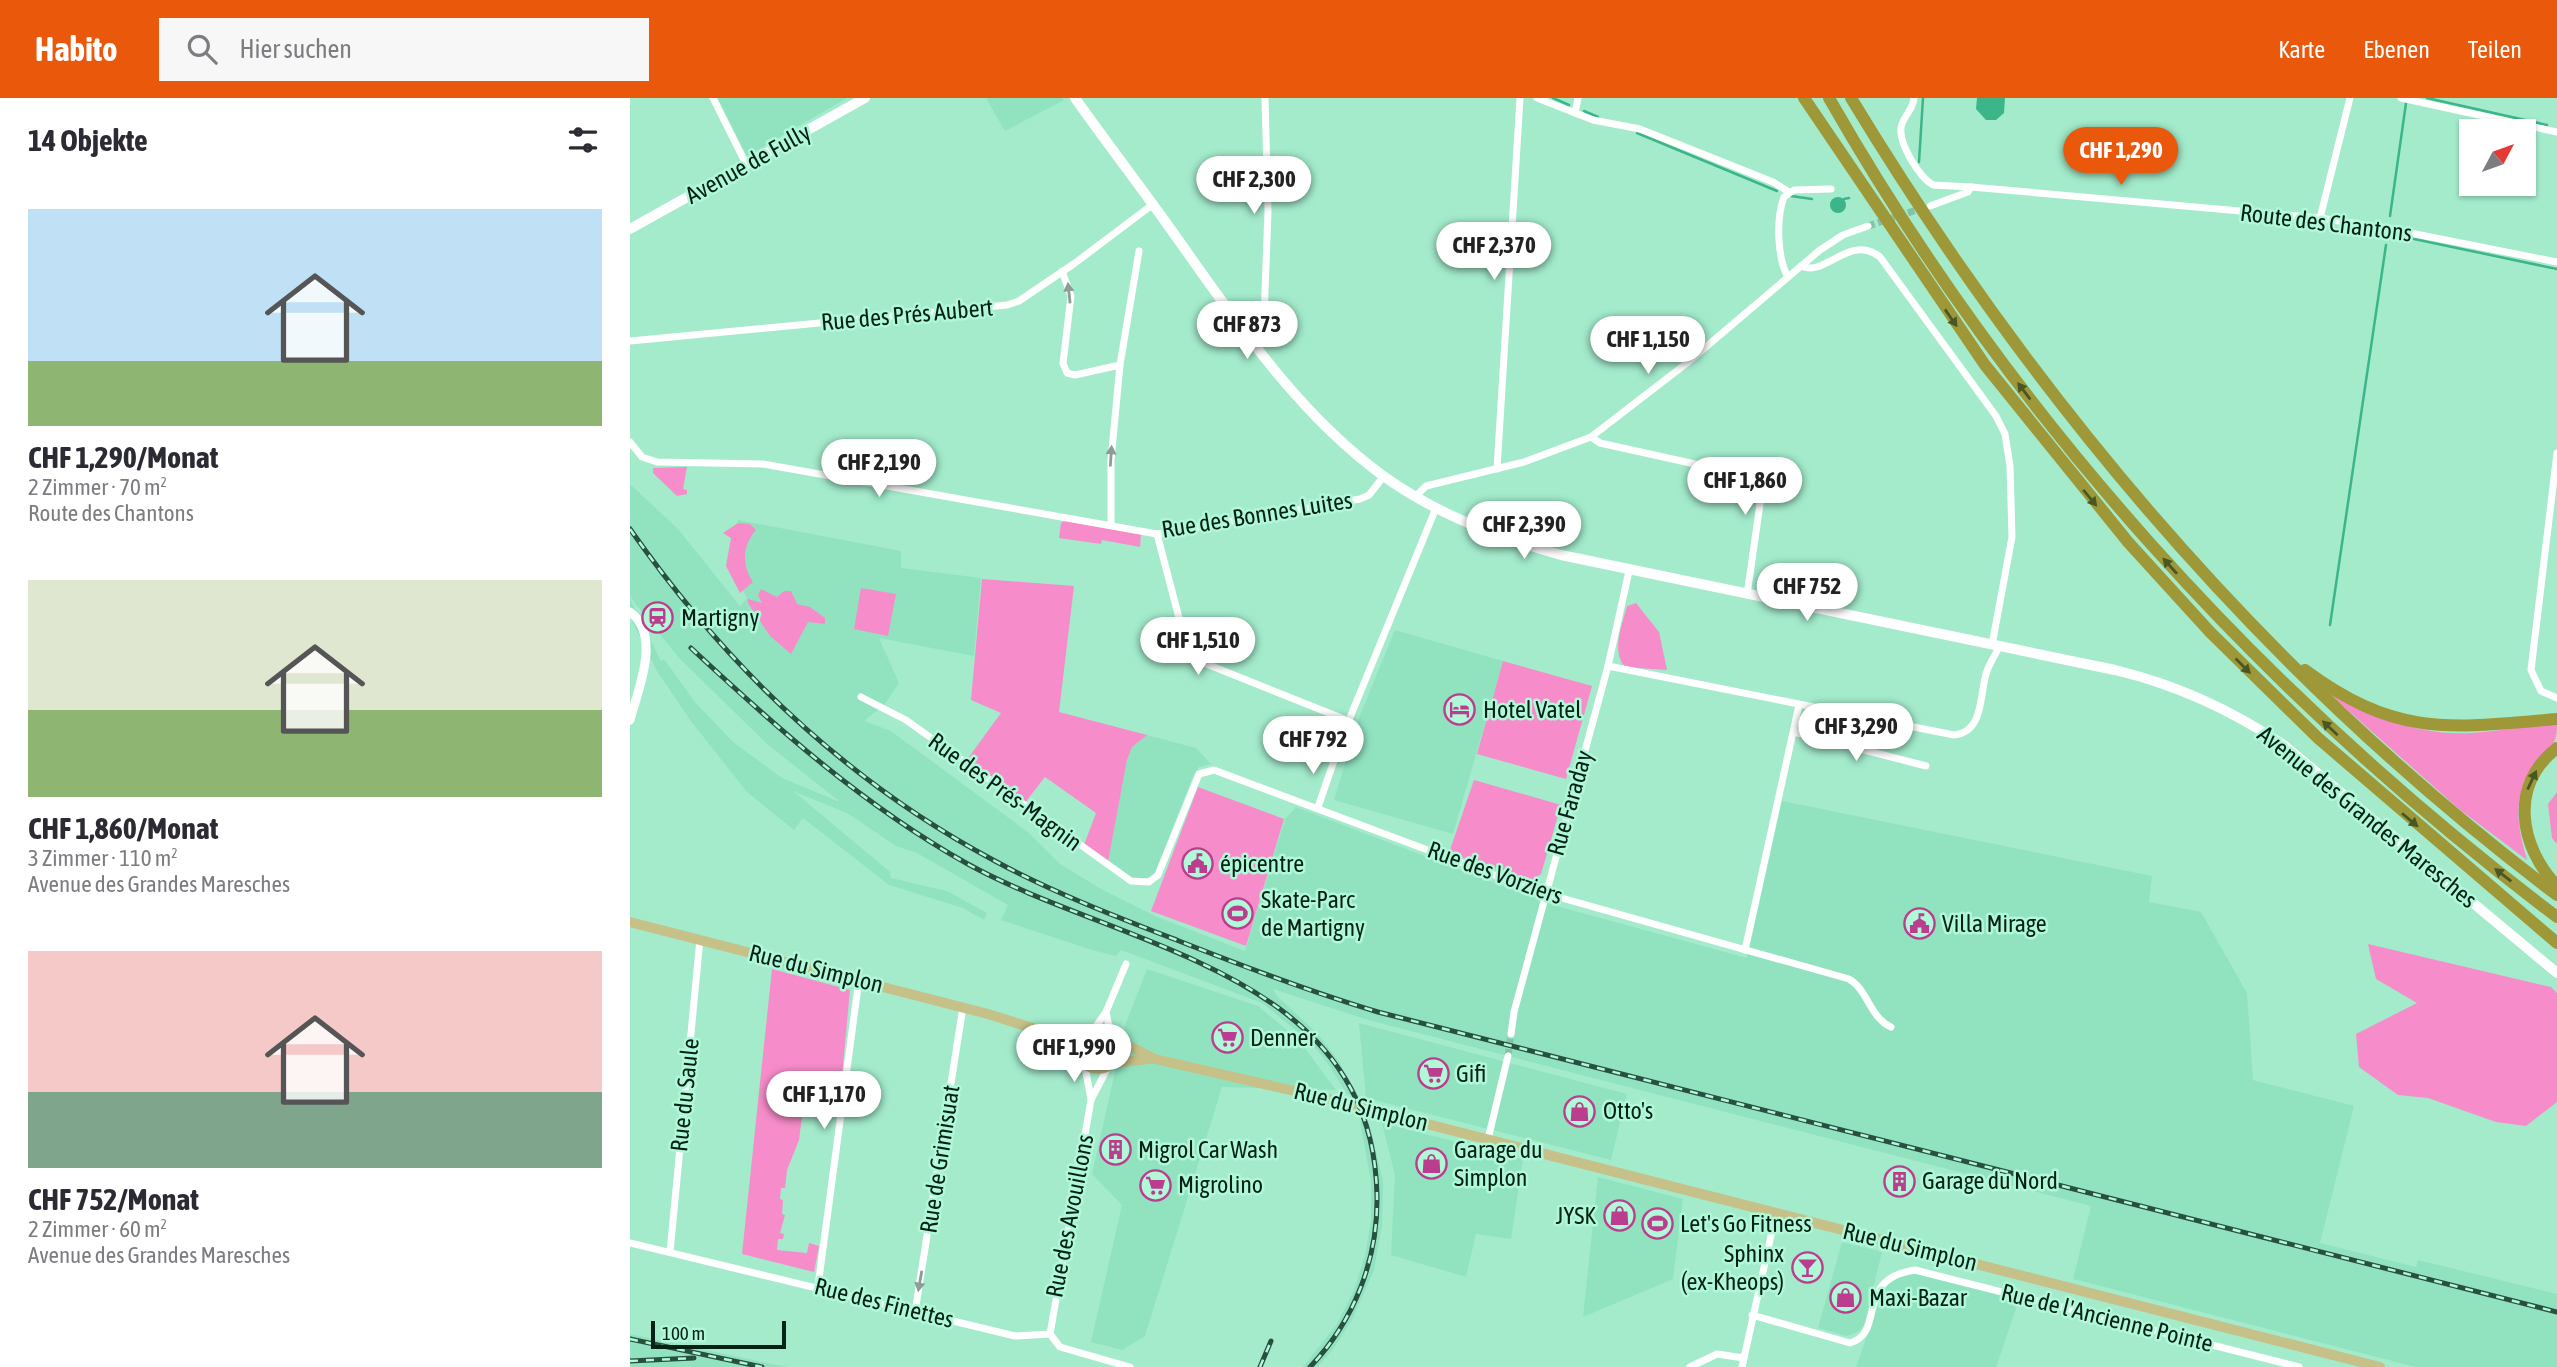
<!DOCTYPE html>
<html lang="de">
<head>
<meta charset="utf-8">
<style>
	:root { --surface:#fff; --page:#f7f7f7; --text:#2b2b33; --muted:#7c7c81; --accent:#ea580c }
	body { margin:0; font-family:"Asap Condensed",sans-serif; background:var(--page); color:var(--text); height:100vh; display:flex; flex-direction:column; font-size:26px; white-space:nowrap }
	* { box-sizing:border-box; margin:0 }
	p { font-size:23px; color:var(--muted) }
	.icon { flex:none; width:38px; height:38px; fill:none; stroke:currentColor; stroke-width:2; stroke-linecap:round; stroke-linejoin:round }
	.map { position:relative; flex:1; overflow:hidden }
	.details { display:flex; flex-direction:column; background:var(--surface); width:630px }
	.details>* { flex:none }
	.needle { width:46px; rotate:49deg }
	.controls { position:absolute; left:1829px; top:21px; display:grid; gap:14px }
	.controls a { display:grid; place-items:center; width:77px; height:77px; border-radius:0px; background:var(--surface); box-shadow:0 2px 5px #0004; font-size:35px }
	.scale { position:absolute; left:21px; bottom:18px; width:135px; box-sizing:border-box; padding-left:7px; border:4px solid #042116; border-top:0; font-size:19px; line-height:24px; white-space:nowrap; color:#042116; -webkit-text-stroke:5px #b0f8d8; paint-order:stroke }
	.price { position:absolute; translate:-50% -60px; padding:0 16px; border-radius:24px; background:#fff; color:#222; font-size:23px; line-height:46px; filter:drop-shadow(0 2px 4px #0008) }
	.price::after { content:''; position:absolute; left:50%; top:42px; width:21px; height:16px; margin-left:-10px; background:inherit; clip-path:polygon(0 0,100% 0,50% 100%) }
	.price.on { background:var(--accent); color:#fff }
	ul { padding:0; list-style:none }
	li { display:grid; align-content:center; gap:14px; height:371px; padding:0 28px }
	li span { display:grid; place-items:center; height:217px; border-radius:0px; color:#555 }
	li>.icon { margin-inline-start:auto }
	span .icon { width:126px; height:126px; fill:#fffc; stroke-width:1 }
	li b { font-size:30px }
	h2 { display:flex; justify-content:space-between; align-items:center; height:84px; padding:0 28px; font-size:30px }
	header { display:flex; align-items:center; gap:42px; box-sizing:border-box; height:98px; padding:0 35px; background:var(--accent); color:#fff }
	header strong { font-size:33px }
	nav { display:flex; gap:38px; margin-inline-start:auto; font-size:24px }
	.search { width:490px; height:63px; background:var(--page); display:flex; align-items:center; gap:18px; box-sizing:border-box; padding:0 24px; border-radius:0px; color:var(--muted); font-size:26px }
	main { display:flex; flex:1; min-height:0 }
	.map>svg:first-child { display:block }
	.built { fill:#91e3c0 }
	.green { fill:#f78cca }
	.water { fill:#3db58a }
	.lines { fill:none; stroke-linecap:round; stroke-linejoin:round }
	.stream { stroke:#3db58a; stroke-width:2.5 }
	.minor-tunnel { stroke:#83c3a7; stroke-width:7; stroke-dasharray:7 3.5; stroke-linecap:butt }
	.minor { stroke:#fff; stroke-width:7 }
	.tertiary { stroke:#fff; stroke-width:9 }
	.secondary { stroke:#fff; stroke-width:10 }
	.primary { stroke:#c5c188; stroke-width:10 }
	.motorway { stroke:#9e9838; stroke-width:12 }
	.rail-casing { stroke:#294f40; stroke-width:5 }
	.rail { stroke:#b0f8d8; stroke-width:2.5; stroke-dasharray:8; stroke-linecap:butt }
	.oneway { fill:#8e9b96 }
	.oneway2 { fill:#495725 }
	.labels { text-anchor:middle; stroke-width:5; stroke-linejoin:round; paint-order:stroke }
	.street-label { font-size:24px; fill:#042116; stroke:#b0f8d8 }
	.poi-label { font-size:24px; fill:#042116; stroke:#b0f8d8; text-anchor:start }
</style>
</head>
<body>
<header>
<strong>Habito</strong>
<div class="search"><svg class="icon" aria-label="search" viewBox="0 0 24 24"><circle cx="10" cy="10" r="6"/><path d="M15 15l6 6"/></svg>Hier suchen</div>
<nav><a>Karte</a><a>Ebenen</a><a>Teilen</a></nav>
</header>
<main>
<section class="details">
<h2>14 Objekte<svg class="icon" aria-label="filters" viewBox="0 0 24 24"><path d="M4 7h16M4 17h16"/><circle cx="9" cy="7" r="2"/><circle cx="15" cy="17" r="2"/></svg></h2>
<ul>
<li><span style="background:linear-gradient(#bfe0f5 70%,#8fb573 0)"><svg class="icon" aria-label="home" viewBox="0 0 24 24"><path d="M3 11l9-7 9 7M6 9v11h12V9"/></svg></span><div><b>CHF 1,290/Monat</b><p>2 Zimmer · 70 m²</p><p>Route des Chantons</p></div></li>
<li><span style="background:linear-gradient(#dfe7d0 60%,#8fb573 0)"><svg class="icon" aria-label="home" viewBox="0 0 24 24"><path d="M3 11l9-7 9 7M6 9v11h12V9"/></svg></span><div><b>CHF 1,860/Monat</b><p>3 Zimmer · 110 m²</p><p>Avenue des Grandes Maresches</p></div></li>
<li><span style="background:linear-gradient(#f6c9c9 65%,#7fa58c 0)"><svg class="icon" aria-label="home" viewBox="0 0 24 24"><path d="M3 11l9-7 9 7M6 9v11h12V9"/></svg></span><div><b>CHF 752/Monat</b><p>2 Zimmer · 60 m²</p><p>Avenue des Grandes Maresches</p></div></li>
</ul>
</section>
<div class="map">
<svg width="1927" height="1269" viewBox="0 0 1927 1269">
	<rect width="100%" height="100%" fill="#a3ebcb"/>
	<g class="built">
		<path d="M88 0H217L117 58Z"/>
		<path d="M356 0H432L434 2 375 33Z"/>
		<path d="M0 386 48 431 110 508 117 500 98 467 108 422 271 453V470L351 480 344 558 249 540 269 585 255 606 234 623 261 633 399 735 430 766 471 791 525 818 615 853 655 721 666 709 923 807 1117 860 1152 703 1522 778 1519 804 1571 814 1617 895 1623 982 1724 1008 1690 1145 1786 1169 1788 1162 1927 1196V1269H1786L1443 1181 1461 1108 738 922 643 891 647 898 687 935 708 962 729 999 717 996 694 960 678 942 632 905 491 852 486 858 462 852 371 822 378 807 287 755 266 748 217 715 163 693 260 774 261 780 317 793 357 815 354 822 333 810 259 787 173 720 164 732 117 694 60 622 27 573 0 519V501L31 563 34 561 65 604 103 644 152 680 210 704 136 645 49 560 4 504 0 497Z"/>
		<path d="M765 532 873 563 823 736 704 702 728 622Z"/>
		<path d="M517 637 566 650 581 666 569 669 563 678 524 777 514 781 503 780 478 764 497 662 502 649Z"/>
		<path d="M517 871 628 908 668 941 706 992 592 989 515 1238 492 1252 461 1244 492 1107 462 1076 496 925Z"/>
		<path d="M729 925 997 996 981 1062 736 1000Z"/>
		<path d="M730 1023 739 1025 753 1083 752 1128 744 1172 722 1222 704 1250 688 1269H673L707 1226 724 1192 735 1158 741 1122V1084Z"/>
		<path d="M752 1025 893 1061 881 1141 846 1136 836 1179 761 1157 765 1077Z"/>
		<path d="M968 1079 1053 1101 1043 1181 953 1219Z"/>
		<path d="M1212 1144 1252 1154 1234 1227 1228 1234 1217 1238 1188 1230Z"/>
		<path d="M1282 1175 1389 1202 1366 1269H1226L1253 1192 1263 1181Z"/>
		<path d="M0 1236 157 1269H0Z"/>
	</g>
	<g class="green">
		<path d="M57 369 53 391 57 392V396L47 398 23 375V370Z"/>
		<path d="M434 423 511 436 510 449 472 442 471 446 429 440 431 425Z"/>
		<path d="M108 425 120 426 126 432C112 448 112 467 123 484L110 495 96 468 101 440 93 435Z"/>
		<path d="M352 481 444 488 429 614 517 637 502 649 497 662 478 764 454 747 466 715 415 679 394 706 336 663 371 615 341 602Z"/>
		<path d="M231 490 266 496 258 538 224 531Z"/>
		<path d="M131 491 147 499 154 493H161L167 506 180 509 195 520V526L178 524 161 556 140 538 118 505V501L132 505 128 497Z"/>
		<path d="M1006 505 1029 534 1037 572 995 569C981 552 992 528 997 508Z"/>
		<path d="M873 563 962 588 936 681 847 656Z"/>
		<path d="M1694 591C1740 617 1787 638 1841 635 1870 633 1898 627 1927 626 1927 662 1902 663 1892 692 1884 715 1891 740 1897 762L1829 711Z"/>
		<path d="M844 682 931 707 911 776 899 784 819 755Z"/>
		<path d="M568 689 654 721 616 848 521 813Z"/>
		<path d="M1927 694V746L1922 740 1918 706Z"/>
		<path d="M1738 846 1921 889 1927 895V1004L1896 1028 1866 1024 1798 1000 1768 997 1729 969 1726 936 1787 905 1746 881Z"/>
		<path d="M142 871 220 892 212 978 207 984 169 981 168 1010 173 1011 169 1042 157 1072 155 1090H151L150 1101 153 1102 152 1116 155 1117 150 1135 154 1136 153 1141H148L147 1152 177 1155 179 1145 189 1148 184 1174 112 1156Z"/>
		<circle cx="470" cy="952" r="12"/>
	</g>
	<g class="water">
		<path d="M1347 0H1375L1374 15 1366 22H1356L1346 11Z"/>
		<circle cx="1208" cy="107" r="8"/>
	</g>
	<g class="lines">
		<g class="stream">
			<path d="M923 0 939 7"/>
			<path d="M1797 0 1917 27"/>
			<path d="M954 13 968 19"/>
			<path d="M1007 35 1147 93"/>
			<path d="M1289 64 1293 0"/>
			<path d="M1161 98 1182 101"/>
			<path d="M1214 101 1219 100"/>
			<path d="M1760 118 1776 5"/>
			<path d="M1765 137 1927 171"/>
			<path d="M1700 527 1756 147"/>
		</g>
		<g class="minor-tunnel">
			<path d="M1238 128 1293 110"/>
			<path d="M878 958 881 936"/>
		</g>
		<g class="minor">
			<path d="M83 0 116 66"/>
			<path d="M907 0 963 22 1010 31 1143 84 1159 94"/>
			<path d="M1284 0C1283 13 1272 19 1271 30 1269 46 1289 79 1303 87L1341 89"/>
			<path d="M1771 0 1927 34"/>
			<path d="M945 15 948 0"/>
			<path d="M1300 108 1338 94 1341 89 1690 120 1760 131 1927 164"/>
			<path d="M1690 120 1720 0"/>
			<path d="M1171 168C1194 180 1220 135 1250 159L1366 318 1375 336 1380 368 1382 439 1362 547"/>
			<path d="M432 173 441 198 433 265 437 275 445 277 490 267 481 362V426"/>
			<path d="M1158 179C1147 160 1146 120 1154 99L1164 92 1201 91"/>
			<path d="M619 240 634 221 638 113 635 0"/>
			<path d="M0 243 377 207 389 203 445 165 522 107"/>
			<path d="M490 267 509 153"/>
			<path d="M961 339 970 345 1110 376 1126 383 1131 399 1117 497"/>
			<path d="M0 344 12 359 27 364 133 366 527 436 730 401 739 397 754 378"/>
			<path d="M1927 355 1901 572 1911 593 1927 600"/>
			<path d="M867 371 890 0"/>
			<path d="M786 398 796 388 894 364 961 339 1057 265 1190 152 1213 137 1238 128"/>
			<path d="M527 436 558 554 564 561 719 623"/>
			<path d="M978 568 1324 637C1355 634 1349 595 1357 573 1360 564 1366 557 1369 548"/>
			<path d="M231 599 276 622 501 783 519 784 528 777 569 676 584 672 907 793 1219 881C1238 892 1240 920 1261 929"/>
			<path d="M1164 634 1296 668"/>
			<path d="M688 709 714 634 806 410"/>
			<path d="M1115 852 1169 607"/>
			<path d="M476 914 481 938"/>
			<path d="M462 934 476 914 496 866"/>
			<path d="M881 936 884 914 978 568 999 473"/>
			<path d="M454 964 461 1001"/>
			<path d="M858 1041 878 958"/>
			<path d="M0 1145 385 1238 420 1236"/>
			<path d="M40 1154 70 841"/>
			<path d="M188 1188 229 881"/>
			<path d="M285 1214 333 909"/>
			<path d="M1122 1217 1220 1245C1257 1234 1223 1181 1285 1172L1669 1269"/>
			<path d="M420 1236 461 1002 478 969"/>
			<path d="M420 1236 430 1249 500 1269"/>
			<path d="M1060 1269 1087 1256 1114 1260"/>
			<path d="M1112 1269 1146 1115"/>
		</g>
		<path class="tertiary" d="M0 514C32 538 8 591 0 622"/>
		<g class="secondary">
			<path d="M445 0C477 45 510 88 542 133 605 221 664 312 752 377 806 416 867 439 931 457L1485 572C1548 587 1602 612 1655 648L1927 875"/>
			<path d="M0 131 235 0"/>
		</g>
		<g class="primary">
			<path d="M0 824 358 916 412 933 450 956"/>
			<circle cx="468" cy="952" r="19"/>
			<path d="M418 934 459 936"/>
			<path d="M483 940 525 961 699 1001 1750 1269"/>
			<path d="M483 965 519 961"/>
		</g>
		<g class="motorway">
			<path d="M1174 0 1355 267 1498 444 1580 534 1688 640 1927 845"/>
			<path d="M1199 0C1382 321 1633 597 1927 819"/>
			<path d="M1221 0C1407 307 1639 580 1927 797"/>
			<path d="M1675 572C1767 640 1821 630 1927 621"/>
			<path d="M1927 650C1879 687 1889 748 1927 788"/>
		</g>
		<defs>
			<g id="rail">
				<path d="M0 431C96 568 217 684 365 763 424 795 487 819 549 843 615 869 681 894 748 914L1927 1214"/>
				<path d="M61 550C147 630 233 707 336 765 490 851 743 871 747 1098 748 1162 724 1223 680 1269"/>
				<path d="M0 1241 132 1269"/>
				<path d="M0 1263 64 1260"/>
				<path d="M630 1269 641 1243"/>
			</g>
		</defs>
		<use href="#rail" class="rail-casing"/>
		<use href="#rail" class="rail"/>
	</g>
	<defs><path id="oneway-solid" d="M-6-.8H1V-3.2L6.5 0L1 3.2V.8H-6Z" transform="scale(1.75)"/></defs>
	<g class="oneway">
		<use href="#oneway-solid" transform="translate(439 195) rotate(-96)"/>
		<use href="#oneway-solid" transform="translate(481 358) rotate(-86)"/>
		<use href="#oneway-solid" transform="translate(290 1183) rotate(100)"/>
	</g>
	<g class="oneway2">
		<use href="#oneway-solid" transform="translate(1321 220) rotate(55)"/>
		<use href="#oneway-solid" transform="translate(1394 293) rotate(-127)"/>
		<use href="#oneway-solid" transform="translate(1460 400) rotate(50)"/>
		<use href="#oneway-solid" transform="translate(1540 468) rotate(-132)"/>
		<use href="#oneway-solid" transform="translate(1613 568) rotate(45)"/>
		<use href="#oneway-solid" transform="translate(1700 630) rotate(-137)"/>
		<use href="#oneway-solid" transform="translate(1902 682) rotate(-65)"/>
		<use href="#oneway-solid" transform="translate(1780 722) rotate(40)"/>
		<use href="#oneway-solid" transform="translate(1873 777) rotate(-142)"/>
	</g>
	<defs>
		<symbol id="station-ring" viewBox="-11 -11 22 22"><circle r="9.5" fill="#b0f8d8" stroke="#ba3e8d" stroke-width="1.5"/><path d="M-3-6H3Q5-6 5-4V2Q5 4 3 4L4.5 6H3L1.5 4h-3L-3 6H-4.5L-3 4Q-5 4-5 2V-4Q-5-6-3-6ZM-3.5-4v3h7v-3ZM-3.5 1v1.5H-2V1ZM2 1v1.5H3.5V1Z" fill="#ba3e8d"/></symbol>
		<symbol id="hotel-ring" viewBox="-11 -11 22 22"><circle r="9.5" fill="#b0f8d8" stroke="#ba3e8d" stroke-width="1.5"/><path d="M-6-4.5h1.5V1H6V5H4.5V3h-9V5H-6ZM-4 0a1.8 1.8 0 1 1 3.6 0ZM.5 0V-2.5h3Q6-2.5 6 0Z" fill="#ba3e8d"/></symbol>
		<symbol id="civic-ring" viewBox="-11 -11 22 22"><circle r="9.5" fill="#b0f8d8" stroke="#ba3e8d" stroke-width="1.5"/><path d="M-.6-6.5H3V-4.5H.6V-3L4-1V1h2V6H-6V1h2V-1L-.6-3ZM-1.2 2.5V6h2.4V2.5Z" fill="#ba3e8d"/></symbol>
		<symbol id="stadium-ring" viewBox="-11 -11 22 22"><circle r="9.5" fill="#b0f8d8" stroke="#ba3e8d" stroke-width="1.5"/><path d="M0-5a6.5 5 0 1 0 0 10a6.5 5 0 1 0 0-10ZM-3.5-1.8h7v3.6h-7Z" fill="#ba3e8d"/></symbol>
		<symbol id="supermarket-ring" viewBox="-11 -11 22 22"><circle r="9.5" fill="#b0f8d8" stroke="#ba3e8d" stroke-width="1.5"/><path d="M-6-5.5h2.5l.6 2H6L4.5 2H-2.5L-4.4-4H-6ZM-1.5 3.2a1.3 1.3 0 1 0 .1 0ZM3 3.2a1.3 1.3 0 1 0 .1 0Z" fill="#ba3e8d"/></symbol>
		<symbol id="shop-ring" viewBox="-11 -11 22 22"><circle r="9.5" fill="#b0f8d8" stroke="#ba3e8d" stroke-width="1.5"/><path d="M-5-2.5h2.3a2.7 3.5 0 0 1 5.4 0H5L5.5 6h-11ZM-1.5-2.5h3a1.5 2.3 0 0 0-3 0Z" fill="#ba3e8d"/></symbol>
		<symbol id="building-ring" viewBox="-11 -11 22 22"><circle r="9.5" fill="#b0f8d8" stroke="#ba3e8d" stroke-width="1.5"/><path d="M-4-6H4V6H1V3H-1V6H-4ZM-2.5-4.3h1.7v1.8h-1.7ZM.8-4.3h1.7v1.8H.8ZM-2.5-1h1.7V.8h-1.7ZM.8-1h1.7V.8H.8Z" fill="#ba3e8d"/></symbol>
		<symbol id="bar-ring" viewBox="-11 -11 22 22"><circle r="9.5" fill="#b0f8d8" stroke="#ba3e8d" stroke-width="1.5"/><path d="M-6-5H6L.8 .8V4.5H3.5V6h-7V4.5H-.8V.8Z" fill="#ba3e8d"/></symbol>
	</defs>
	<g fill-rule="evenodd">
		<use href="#station-ring" x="10" y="502" width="35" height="35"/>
		<use href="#hotel-ring" x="812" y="594" width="35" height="35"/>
		<use href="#civic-ring" x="550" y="748" width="35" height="35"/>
		<use href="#stadium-ring" x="590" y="798" width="35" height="35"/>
		<use href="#civic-ring" x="1272" y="808" width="35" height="35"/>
		<use href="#supermarket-ring" x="580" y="922" width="35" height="35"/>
		<use href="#supermarket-ring" x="786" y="958" width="35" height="35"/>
		<use href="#shop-ring" x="932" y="996" width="35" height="35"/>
		<use href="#building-ring" x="468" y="1034" width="35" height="35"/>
		<use href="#shop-ring" x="784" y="1048" width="35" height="35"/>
		<use href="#building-ring" x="1252" y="1066" width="35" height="35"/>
		<use href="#supermarket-ring" x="508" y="1070" width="35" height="35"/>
		<use href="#shop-ring" x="972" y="1100" width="35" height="35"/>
		<use href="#stadium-ring" x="1010" y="1108" width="35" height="35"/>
		<use href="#bar-ring" x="1160" y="1152" width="35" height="35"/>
		<use href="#shop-ring" x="1198" y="1182" width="35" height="35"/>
	</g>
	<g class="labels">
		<g class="street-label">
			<text transform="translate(118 66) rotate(-29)" y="8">Avenue de Fully</text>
			<text transform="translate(1696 125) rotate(7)" y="8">Route des Chantons</text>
			<text transform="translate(277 217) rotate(-5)" y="8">Rue des Prés Aubert</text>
			<text transform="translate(627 417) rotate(-9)" y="8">Rue des Bonnes Luites</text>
			<text transform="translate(375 694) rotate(36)" y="8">Rue des Prés-Magnin</text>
			<text transform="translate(940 705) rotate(-74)" y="8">Rue Faraday</text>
			<text transform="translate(1737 719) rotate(39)" y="8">Avenue des Grandes Maresches</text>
			<text transform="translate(865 775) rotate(20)" y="8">Rue des Vorziers</text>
			<text transform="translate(186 871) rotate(14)" y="8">Rue du Simplon</text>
			<text transform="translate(55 997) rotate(-84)" y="8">Rue du Saule</text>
			<text transform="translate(731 1009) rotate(14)" y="8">Rue du Simplon</text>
			<text transform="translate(310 1061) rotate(-81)" y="8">Rue de Grimisuat</text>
			<text transform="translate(440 1118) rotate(-79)" y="8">Rue des Avouillons</text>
			<text transform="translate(1280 1149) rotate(14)" y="8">Rue du Simplon</text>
			<text transform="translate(254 1205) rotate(14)" y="8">Rue des Finettes</text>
			<text transform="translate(1477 1220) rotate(14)" y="8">Rue de l'Ancienne Pointe</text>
		</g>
		<g class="poi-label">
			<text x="51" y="528">Martigny</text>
			<text x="853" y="620">Hotel Vatel</text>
			<text x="590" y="774">épicentre</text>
			<text x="631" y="810">Skate-Parc<tspan x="631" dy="28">de Martigny</tspan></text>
			<text x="1312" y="834">Villa Mirage</text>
			<text x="620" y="948">Denner</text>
			<text x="826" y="984">Gifi</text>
			<text x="973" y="1021">Otto's</text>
			<text x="508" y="1060">Migrol Car Wash</text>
			<text x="824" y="1060">Garage du<tspan x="824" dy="28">Simplon</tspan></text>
			<text x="1292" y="1091">Garage du Nord</text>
			<text x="548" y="1095">Migrolino</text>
			<text x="966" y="1126" text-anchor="end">JYSK</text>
			<text x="1050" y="1134">Let's Go Fitness</text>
			<text x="1154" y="1164" text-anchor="end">Sphinx<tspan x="1154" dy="28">(ex-Kheops)</tspan></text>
			<text x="1239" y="1208">Maxi-Bazar</text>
		</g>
	</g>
</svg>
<div class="controls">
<a><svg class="needle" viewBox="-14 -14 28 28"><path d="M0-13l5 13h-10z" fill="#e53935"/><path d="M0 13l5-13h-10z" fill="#7c7c81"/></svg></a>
</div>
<div class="scale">100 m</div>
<b class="price on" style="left:1491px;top:89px">CHF 1,290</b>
<b class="price" style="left:624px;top:118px">CHF 2,300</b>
<b class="price" style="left:864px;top:184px">CHF 2,370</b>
<b class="price" style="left:617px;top:263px">CHF 873</b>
<b class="price" style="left:1018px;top:278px">CHF 1,150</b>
<b class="price" style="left:249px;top:401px">CHF 2,190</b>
<b class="price" style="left:1115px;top:419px">CHF 1,860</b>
<b class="price" style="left:894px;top:463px">CHF 2,390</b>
<b class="price" style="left:1177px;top:525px">CHF 752</b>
<b class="price" style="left:568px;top:579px">CHF 1,510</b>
<b class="price" style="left:1226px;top:665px">CHF 3,290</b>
<b class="price" style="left:683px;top:678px">CHF 792</b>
<b class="price" style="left:444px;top:986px">CHF 1,990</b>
<b class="price" style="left:194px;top:1033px">CHF 1,170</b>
</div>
</main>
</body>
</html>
